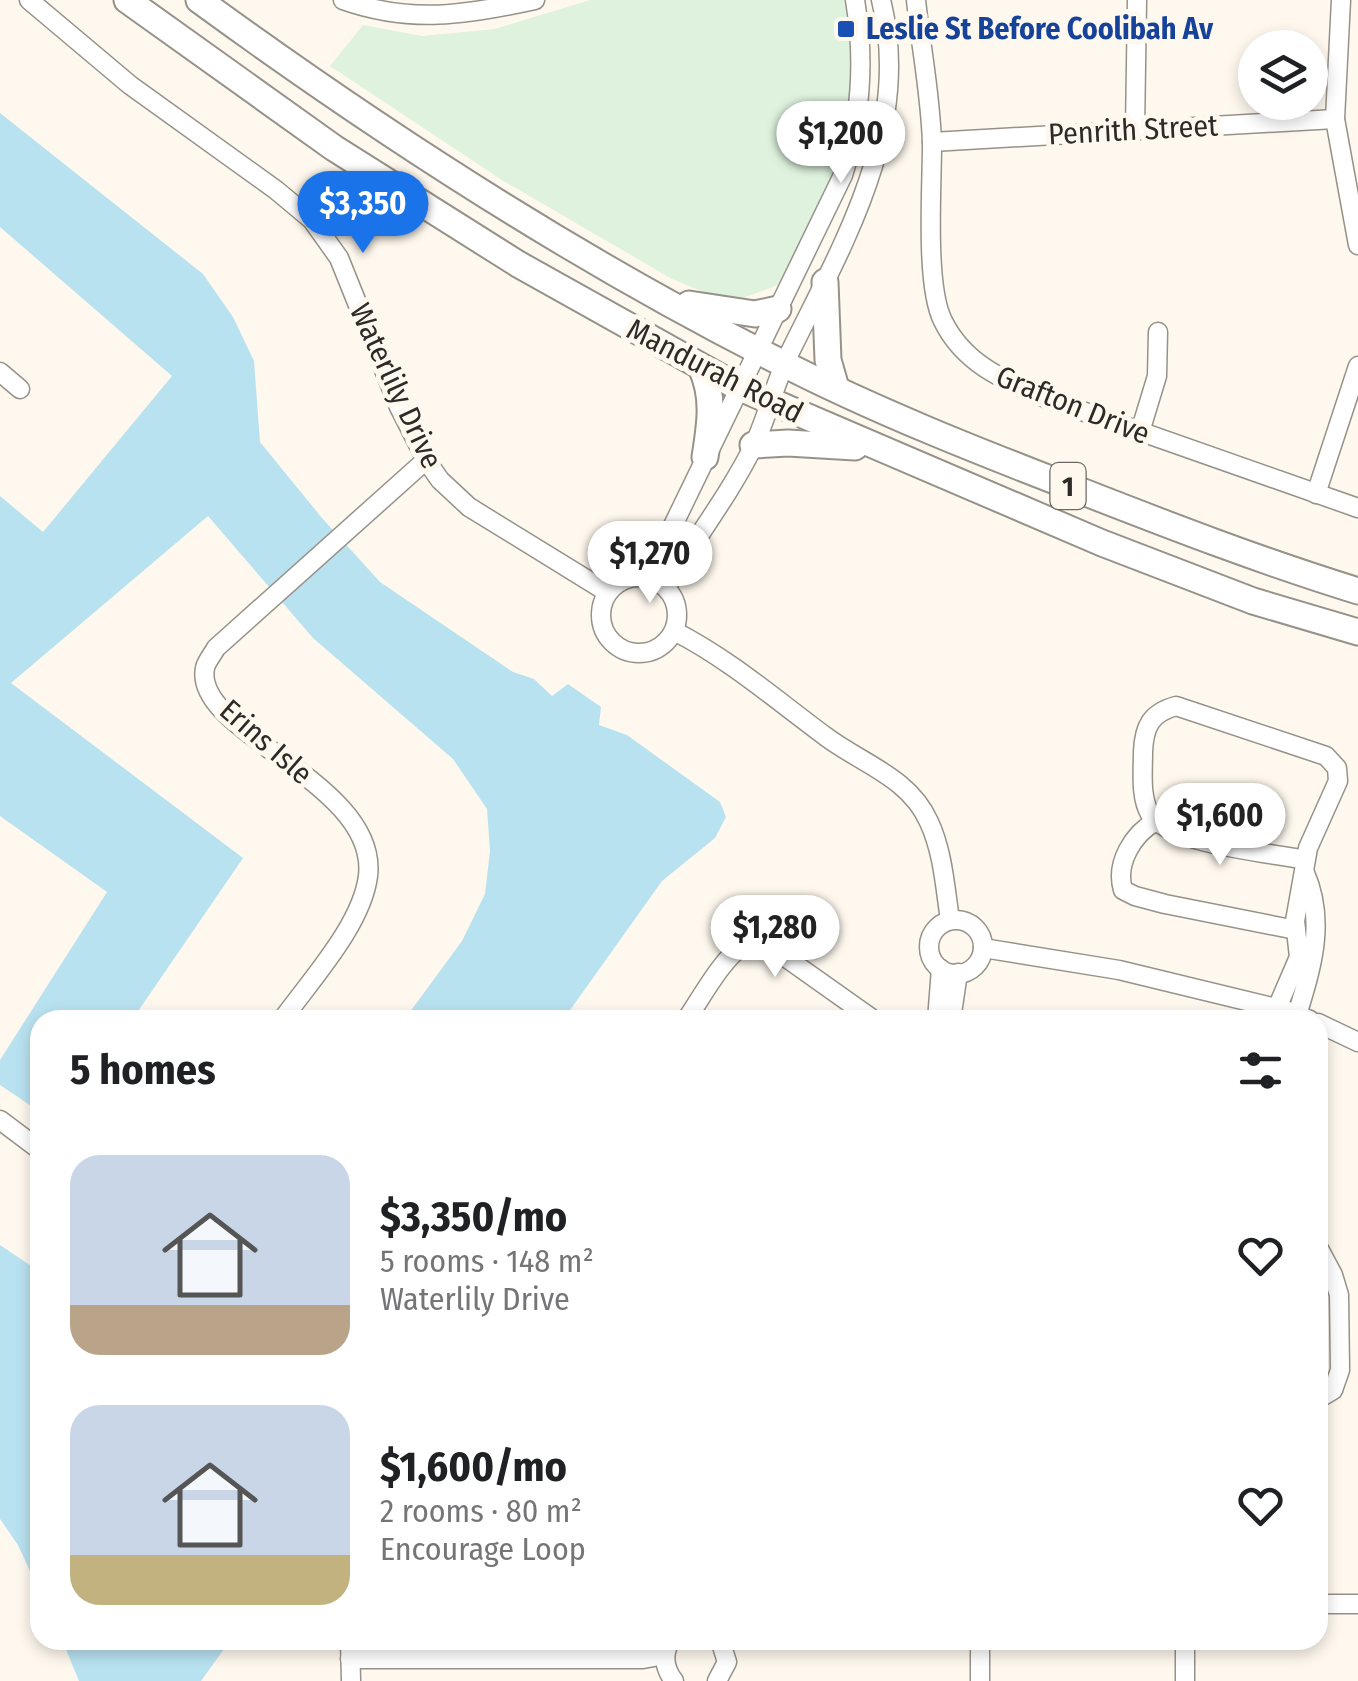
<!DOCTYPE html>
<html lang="en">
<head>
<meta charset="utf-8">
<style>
	:root { --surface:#fff; --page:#f2f2f2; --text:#202124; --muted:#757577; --accent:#1a73e8 }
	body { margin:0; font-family:"Fira Sans Condensed",sans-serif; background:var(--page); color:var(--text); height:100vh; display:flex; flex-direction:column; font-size:38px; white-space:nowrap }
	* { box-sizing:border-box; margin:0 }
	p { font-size:32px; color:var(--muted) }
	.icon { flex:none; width:55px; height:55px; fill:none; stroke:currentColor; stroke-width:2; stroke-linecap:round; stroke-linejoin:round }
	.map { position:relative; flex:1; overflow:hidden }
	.panel { position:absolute; left:30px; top:1010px; width:1298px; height:640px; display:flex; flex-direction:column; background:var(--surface); border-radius:30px; box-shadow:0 5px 15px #0003 }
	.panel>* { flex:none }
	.tools { position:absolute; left:1238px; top:30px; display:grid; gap:20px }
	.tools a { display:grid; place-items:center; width:90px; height:90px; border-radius:50%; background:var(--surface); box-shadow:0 5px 15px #0003; font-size:50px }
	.price { position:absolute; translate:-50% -85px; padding:0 22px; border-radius:35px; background:#fff; color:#222; font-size:32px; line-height:65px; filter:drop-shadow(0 2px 5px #0008) }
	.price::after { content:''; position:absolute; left:50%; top:60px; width:30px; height:22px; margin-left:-15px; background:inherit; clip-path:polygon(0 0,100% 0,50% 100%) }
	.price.current { background:var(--accent); color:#fff }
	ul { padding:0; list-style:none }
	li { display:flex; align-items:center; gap:30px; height:250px; padding:0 40px }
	li span { display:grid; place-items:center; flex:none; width:280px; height:200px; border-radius:30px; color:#555 }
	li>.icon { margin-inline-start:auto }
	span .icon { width:120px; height:120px; fill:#fffc; stroke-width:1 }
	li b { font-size:42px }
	h2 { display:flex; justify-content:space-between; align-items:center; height:120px; padding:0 40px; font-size:42px }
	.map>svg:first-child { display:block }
	.green { fill:#def2de }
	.water { fill:#b9e2f0 }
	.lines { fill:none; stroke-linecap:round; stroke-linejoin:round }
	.minor-casing { stroke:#979289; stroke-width:21 }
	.highway-casing { stroke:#979289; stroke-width:29 }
	.minor { stroke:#fff; stroke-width:18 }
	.highway { stroke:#fff; stroke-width:25 }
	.transit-dot { fill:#1a4fb4; stroke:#fef8ee; stroke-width:4 }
	.labels { text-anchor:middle; stroke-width:10; stroke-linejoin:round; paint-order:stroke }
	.shield { fill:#fef8ee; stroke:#6c6863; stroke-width:2.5 }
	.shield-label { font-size:28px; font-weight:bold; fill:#2d2a27 }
	.transit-label { font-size:30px; font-weight:bold; fill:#164399; stroke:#fef8ee; text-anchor:start }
	.street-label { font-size:30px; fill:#2d2a27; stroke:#fef8ee }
</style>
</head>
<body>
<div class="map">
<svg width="1358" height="1681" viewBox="0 0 1358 1681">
	<rect width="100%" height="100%" fill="#fef8ee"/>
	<path class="green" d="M590 0H844L856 56 847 138 825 194 778 285 740 299 718 298 672 279 502 180 330 66 363 25 422 36 495 29Z"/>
	<g class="water">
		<path d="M0 113 203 274 233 317 254 361 260 442 322 518 380 582 513 672 534 679 552 696 568 684 601 707 599 725 627 735 720 802 726 817 715 838 662 881 563 1020H404L462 941 485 894 490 851 487 809 453 759 313 638 208 516 11 683 243 858 132 1020H40V1112L0 1085V1060L107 892 0 816V496L43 532 172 376 0 227Z"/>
		<path d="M0 1245 40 1272V1593L18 1545 0 1519Z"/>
		<path d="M62 1640H228L229 1642 201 1681H79Z"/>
	</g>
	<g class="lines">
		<defs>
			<g id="minor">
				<path d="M29 0 130 85 276 190 312 220 339 258 399 407 426 460 440 480 469 507 607 592"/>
				<path d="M343 0C411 24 466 15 535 0"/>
				<path d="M916 0C921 48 931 97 932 145 932 188 925 286 943 321 964 364 1004 380 1045 398L1358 508"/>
				<path d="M1341 0 1335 119 1358 245"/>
				<path d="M1135 130 1137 0"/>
				<path d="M932 142 1335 119"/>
				<path d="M0 372 20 389"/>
				<path d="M1140 432 1157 376 1158 332"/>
				<path d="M1316 494 1358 366"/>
				<circle cx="639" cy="615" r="38"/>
				<path d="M648 577 843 175C861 118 865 59 855 0"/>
				<path d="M666 588C694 540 730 494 754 445 768 415 775 382 790 352 844 242 913 127 881 0"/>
				<path d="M674 631C729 659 775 699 825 736 862 764 909 777 929 822 943 852 945 887 950 920"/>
				<path d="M1156 821C1133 834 1115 863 1123 890L1135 896 1165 904 1296 930"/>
				<circle cx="956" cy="947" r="27"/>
				<path d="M983 948 1119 970 1288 1011 1310 1020"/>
				<path d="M1277 1008 1299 957 1295 921 1308 848 1338 781 1337 768 1326 756 1176 706C1151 713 1144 726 1143 752 1143 771 1140 797 1150 814 1168 844 1271 853 1306 860"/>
				<path d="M1297 1015C1312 967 1326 921 1305 873"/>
				<path d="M282 1020C310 981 362 925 368 876 379 782 192 733 205 668 206 662 213 654 216 648L426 460"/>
				<path d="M686 1020C700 1000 723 957 743 946 751 941 759 943 768 945L874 1020"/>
				<path d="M937 1020 941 969"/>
				<path d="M951 1020 958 973"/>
				<path d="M1318 1023 1358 1042"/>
				<path d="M0 1120 40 1150"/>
				<path d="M1318 1247 1333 1275 1339 1295 1340 1370 1333 1390 1318 1399"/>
				<path d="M1318 1604H1358"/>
				<path d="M350 1640 351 1681"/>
				<path d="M671 1640C662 1654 664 1668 674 1681"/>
				<path d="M980 1640V1681"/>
				<path d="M1185 1640V1681"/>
				<path d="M350 1659H643L665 1655"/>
				<path d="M717 1681 727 1662 720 1640"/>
			</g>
			<g id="highway">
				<path d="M127 0 334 148 518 264 738 387 1102 543 1253 601 1358 632"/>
				<path d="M199 0C384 135 577 260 782 363 878 412 980 452 1081 491 1173 527 1264 562 1358 591"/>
				<path d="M825 282 828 360 836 388"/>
				<path d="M689 304 755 314 778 309"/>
				<path d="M701 367C715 397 710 425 705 457"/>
				<path d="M753 445 788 443 855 447"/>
			</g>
		</defs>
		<use href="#minor" class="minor-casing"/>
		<use href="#highway" class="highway-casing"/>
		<use href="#minor" class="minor"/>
		<use href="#highway" class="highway"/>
	</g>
	<rect class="transit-dot" x="836" y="19" width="20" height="20" rx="5"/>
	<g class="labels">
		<rect class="shield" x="1050.5" y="463" width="35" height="46" rx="8"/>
		<g class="shield-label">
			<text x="1068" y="496">1</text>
		</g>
		<g class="transit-label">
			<text x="866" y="39">Leslie St Before Coolibah Av</text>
		</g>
		<g class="street-label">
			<text transform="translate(1133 130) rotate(-3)" y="10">Penrith Street</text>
			<text transform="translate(715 371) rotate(27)" y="10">Mandurah Road</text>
			<text transform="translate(396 386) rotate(65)" y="10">Waterlily Drive</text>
			<text transform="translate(1073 405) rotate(22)" y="10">Grafton Drive</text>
			<text transform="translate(266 742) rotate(41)" y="10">Erins Isle</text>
		</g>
	</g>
</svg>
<div class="tools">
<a><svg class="icon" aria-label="layers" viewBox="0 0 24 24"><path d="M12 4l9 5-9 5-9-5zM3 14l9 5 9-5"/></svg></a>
</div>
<b class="price" style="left:841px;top:186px">$1,200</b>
<b class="price current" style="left:363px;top:256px">$3,350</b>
<b class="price" style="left:650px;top:606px">$1,270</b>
<b class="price" style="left:1220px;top:868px">$1,600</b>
<b class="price" style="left:775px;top:980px">$1,280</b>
<section class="panel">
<h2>5 homes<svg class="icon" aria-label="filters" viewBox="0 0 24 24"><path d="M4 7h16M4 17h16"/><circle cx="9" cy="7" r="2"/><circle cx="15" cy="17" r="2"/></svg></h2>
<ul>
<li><span style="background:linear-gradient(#c9d6e8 75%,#b9a48a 0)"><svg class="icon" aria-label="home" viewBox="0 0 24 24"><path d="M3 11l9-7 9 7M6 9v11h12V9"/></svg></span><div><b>$3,350/mo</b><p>5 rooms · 148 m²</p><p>Waterlily Drive</p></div><svg class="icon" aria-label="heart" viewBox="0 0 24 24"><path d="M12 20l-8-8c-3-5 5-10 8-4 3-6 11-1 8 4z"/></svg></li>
<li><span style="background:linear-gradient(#c9d6e8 75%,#c2b280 0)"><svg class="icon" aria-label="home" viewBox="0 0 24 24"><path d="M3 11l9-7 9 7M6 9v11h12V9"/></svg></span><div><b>$1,600/mo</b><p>2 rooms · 80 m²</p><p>Encourage Loop</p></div><svg class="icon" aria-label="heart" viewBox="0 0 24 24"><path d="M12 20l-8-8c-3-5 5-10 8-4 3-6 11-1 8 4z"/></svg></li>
</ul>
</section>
</div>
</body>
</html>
